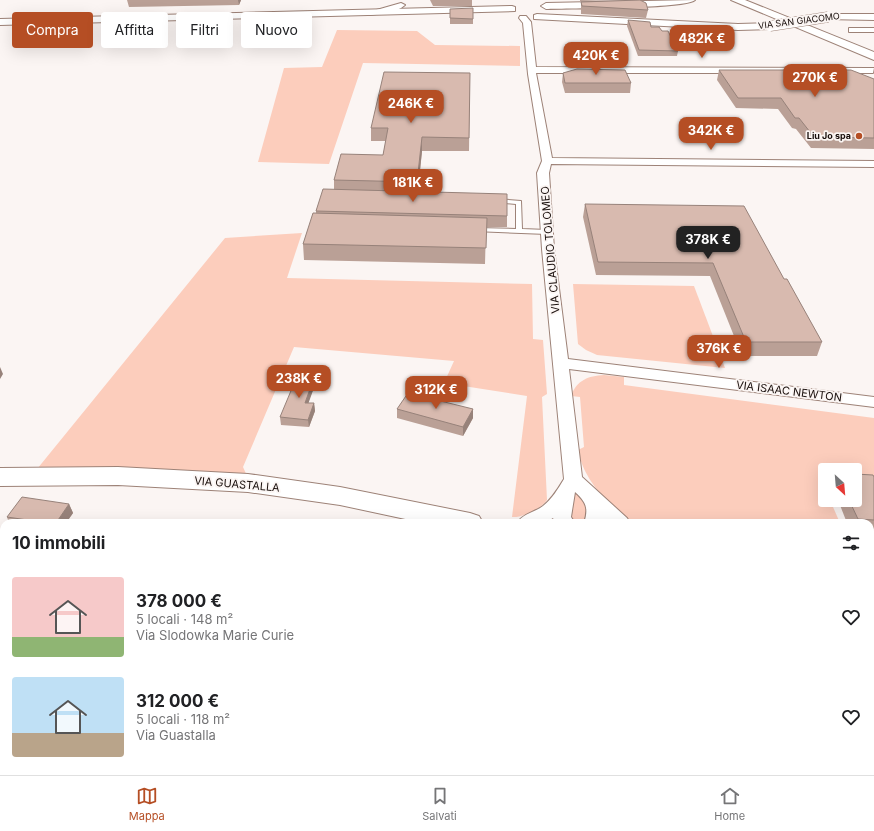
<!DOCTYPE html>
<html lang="it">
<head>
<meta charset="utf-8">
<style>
	:root { --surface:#fff; --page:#f2f2f2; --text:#202124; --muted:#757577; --line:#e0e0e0; --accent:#b54e24 }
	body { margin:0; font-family:Inter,sans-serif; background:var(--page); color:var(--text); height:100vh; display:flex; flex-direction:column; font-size:15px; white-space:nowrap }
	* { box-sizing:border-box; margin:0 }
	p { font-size:13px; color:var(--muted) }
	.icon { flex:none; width:22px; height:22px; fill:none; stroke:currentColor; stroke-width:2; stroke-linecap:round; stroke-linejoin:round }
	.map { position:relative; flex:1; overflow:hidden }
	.drawer { position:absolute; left:0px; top:519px; width:874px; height:256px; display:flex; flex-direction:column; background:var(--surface); border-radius:12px 12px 0 0; box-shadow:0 4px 16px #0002 }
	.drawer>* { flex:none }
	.hud { position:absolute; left:12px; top:12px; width:400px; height:36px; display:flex; gap:8px }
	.needle { width:26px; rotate:154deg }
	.tools { position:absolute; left:818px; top:463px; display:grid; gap:8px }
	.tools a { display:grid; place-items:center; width:44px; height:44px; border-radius:4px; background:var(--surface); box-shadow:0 4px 16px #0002; font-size:20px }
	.price { position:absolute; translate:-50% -34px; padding:0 9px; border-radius:8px; background:var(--accent); color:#fff; font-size:13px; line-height:26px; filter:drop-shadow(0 1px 2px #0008) }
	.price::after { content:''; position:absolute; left:50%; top:24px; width:12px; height:9px; margin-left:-6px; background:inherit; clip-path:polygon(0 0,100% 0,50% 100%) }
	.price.selected { background:#222; color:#fff }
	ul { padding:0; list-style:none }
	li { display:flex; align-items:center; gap:12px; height:100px; padding:0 12px }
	li span { display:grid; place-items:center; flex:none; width:112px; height:80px; border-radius:4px; color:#555 }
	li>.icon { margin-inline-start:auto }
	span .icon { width:48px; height:48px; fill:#fffc; stroke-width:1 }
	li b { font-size:17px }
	h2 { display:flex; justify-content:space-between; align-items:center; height:48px; padding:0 12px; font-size:17px }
	.tag { padding:0 14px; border-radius:4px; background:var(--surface); box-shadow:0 4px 16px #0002; font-size:14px; line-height:36px }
	.tag.selected { background:var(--accent); color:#fff }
	.tab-bar { display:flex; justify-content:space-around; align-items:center; height:56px; border-top:1px solid var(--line); background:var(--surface); font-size:11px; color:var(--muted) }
	.tab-bar a { display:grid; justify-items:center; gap:2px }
	.tab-bar .selected { color:var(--accent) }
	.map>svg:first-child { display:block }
	.green { fill:#fccdbc }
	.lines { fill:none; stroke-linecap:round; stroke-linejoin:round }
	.service-casing { stroke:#9d8277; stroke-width:2 }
	.minor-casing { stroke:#9d8277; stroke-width:2 }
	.tertiary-casing { stroke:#9d8277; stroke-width:2 }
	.primary-casing { stroke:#9d8277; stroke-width:2 }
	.motorway-casing { stroke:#9d8277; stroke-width:2 }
	.service { fill:#fff; fill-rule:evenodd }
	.minor { fill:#fff; fill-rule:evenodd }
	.tertiary { fill:#fff; fill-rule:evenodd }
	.primary { fill:#fff; fill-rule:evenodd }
	.motorway { fill:#fff; fill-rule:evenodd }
	.tertiary-bridge-casing { stroke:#9d8277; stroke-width:11; stroke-linecap:butt }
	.tertiary-bridge { stroke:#fff; stroke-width:10 }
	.wall { fill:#baa096 }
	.shaded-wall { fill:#97827a }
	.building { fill:#d8baaf; stroke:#97827a }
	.poi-dot { fill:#b54e24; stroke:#fbf5f3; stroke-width:1.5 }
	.labels { text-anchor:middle; stroke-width:3.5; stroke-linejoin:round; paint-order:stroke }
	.far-street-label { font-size:9px; fill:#180e0b; stroke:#fbf5f3 }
	.far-poi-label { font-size:9px; font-weight:bold; fill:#180e0b; stroke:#fbf5f3; text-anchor:end }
	.street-label { font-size:11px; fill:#180e0b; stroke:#fbf5f3 }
</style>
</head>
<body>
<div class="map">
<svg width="874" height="775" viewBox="0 0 874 775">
	<rect width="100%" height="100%" fill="#fbf5f3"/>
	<g class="green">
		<path d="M337 30 417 31 435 45 520 46V66L363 63 329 164 258 162 284 68 322 67Z"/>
		<path d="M302 233 287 278 532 284 533 339 543 340 547 394 542 397 547 500C541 509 522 518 512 517L527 396 444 383 454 361 294 347 243 467 248 478 33 474 225 238Z"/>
		<path d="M573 284 694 286 725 368 597 355 586 350 578 344Z"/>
		<path d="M604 375 624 377V385L874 418V482H855V470H825V482H823L825 488V500H830L840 523H629C607 502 584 481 578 450L584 447 580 397 571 396C577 380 588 376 604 375Z"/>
		<path d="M573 492H578C588 505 589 508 584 523H570Z"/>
	</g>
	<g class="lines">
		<defs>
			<path id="service" d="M497 199 521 201 522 229 547 230 550 232 547 234 474 231V229L476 228 516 229V204L495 202 494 201Z"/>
			<g id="minor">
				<path d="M401 3 405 5C396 13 381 13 370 15L366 13Z"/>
				<path d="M520 16H526L531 22 536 67 874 68 873 73H536L552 158 874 161V167L551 164 549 173 554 249 568 359 874 397V407L569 369 582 477 627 518 630 523H608L604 520V523H584C589 508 586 502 575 492L571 517 575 523H555L553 518 545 523H517C522 514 535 512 543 506 552 499 558 489 564 479L542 249 537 173 542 161 528 74 523 23 519 18Z"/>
				<rect x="849" y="28" width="25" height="4"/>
			</g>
			<g id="tertiary">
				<path d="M695 0C686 9 566 8 546 9L541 6 546 3Z"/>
				<path d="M512 6 515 7V11L0 25V19Z"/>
				<path d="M537 14 738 24 770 23 775 26 770 29 738 30 534 19V15Z"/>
				<path d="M828 14H874V20L825 19V15Z"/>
			</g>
			<g id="primary">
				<path d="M118 467 248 474 340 487 470 513 479 516 483 523H424L340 505 248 492 118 485 0 486V468Z"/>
				<path d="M870 604 874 605V629L870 628Z"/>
			</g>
			<path id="motorway" d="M731 0H745L874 52V60Z"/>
		</defs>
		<use href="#service" class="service-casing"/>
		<use href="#minor" class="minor-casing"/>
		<use href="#tertiary" class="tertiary-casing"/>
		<use href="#primary" class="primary-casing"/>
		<use href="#motorway" class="motorway-casing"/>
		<use href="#service" class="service"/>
		<use href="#minor" class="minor"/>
		<use href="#tertiary" class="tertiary"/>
		<use href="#primary" class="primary"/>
		<use href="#motorway" class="motorway"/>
		<defs>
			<path id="tertiary-bridge" d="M770 26 828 17"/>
		</defs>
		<use href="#tertiary-bridge" class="tertiary-bridge-casing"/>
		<use href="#tertiary-bridge" class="tertiary-bridge"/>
	</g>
	<g class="wall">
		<path d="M127 0H241L239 5 129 7Z"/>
		<path d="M430 0H472V6H433Z"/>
		<path d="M580 0H621L580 1Z"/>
		<path d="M581 2 648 10 646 18 581 14Z"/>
		<path d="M450 9 473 19V24H450Z"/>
		<path d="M628 20 651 27 662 31 678 51 677 56H638L627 26Z"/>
		<path d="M719 70 874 79V149L811 148 796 129 792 128 778 109 736 108 717 80Z"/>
		<path d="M470 73 469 151H422L418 192 507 216V227H486L485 264 304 260 303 244 316 214V211L334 190V180L383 155 386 141H371V128Z"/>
		<path d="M563 73 631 83 630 93H565L562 82Z"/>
		<path d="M585 204 784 279 822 342 817 356H742L710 276 596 275 583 217Z"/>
		<path d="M316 382 308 403H314L315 411 309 427 281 425 280 417Z"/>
		<path d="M397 409H473V418L463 436 397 418Z"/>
		<path d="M874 477V534H870V523H847L838 500H855Z"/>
		<path d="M69 504 73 513 66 523H9L7 517Z"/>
	</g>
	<g class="shaded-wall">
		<path d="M238 0H241L239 5Z"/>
		<path d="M422 137V151L417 196V182Z"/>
		<path d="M0 367 3 374 0 379Z"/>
		<path d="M315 375 316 382 306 410 305 403Z"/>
		<path d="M314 403 315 411 309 427 308 420Z"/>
		<path d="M473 409V418L463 436V427Z"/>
		<path d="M69 504 73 513 66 523H56Z"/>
	</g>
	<g class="building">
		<path d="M640 0 646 3 648 10 582 6 581 2Z"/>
		<path d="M473 8V19L450 18V9Z"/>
		<path d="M628 20 650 22 651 27H659L662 31H668L678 51 639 50Z"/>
		<path d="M577 69 625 70 631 83H565L563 73Z"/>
		<path d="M719 70H851L874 79V138L814 137 799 118H795L781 98H738Z"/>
		<path d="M384 72 470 73 469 138 422 137 417 182 334 180 341 154 383 155 388 128H371Z"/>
		<path d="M323 189 507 194V216L316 211Z"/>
		<path d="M585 204 744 206 784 279H787L822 342H746L713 263 598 262Z"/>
		<path d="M313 213 487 218 486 248 303 244Z"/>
		<path d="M298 374 315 375 305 403H314L308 420 280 417Z"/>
		<path d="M408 393 473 409 463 427 397 409Z"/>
		<path d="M855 474 873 475 874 477V520L858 519 849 500H855Z"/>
		<path d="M22 497 69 504 56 523H48L7 517Z"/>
	</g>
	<circle class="poi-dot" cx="859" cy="136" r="4"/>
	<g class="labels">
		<g class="far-street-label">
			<text transform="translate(799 21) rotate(-7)" y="3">VIA SAN GIACOMO</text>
		</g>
		<g class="far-poi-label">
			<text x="851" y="139">Liu Jo spa</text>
		</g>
		<g class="street-label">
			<text transform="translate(550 250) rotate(-95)" y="4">VIA CLAUDIO TOLOMEO</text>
			<text transform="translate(789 391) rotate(7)" y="4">VIA ISAAC NEWTON</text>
			<text transform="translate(237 484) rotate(5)" y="4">VIA GUASTALLA</text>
		</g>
	</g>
</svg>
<div class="tools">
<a><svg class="needle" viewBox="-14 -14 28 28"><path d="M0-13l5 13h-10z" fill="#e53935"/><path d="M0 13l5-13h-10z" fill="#757577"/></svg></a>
</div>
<b class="price" style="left:702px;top:59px">482K €</b>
<b class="price" style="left:596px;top:76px">420K €</b>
<b class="price" style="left:815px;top:98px">270K €</b>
<b class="price" style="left:411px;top:124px">246K €</b>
<b class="price" style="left:711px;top:151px">342K €</b>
<b class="price" style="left:413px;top:203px">181K €</b>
<b class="price selected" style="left:708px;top:260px">378K €</b>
<b class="price" style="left:719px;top:369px">376K €</b>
<b class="price" style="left:299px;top:399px">238K €</b>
<b class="price" style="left:436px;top:410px">312K €</b>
<div class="hud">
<a class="tag selected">Compra</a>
<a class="tag">Affitta</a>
<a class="tag">Filtri</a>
<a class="tag">Nuovo</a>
</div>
<section class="drawer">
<h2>10 immobili<svg class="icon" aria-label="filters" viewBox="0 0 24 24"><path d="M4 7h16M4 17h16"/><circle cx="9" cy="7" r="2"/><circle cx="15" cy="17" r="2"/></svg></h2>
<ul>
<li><span style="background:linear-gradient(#f6c9c9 75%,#8fb573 0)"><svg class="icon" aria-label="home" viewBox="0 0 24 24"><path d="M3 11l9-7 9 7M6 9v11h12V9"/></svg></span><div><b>378 000 €</b><p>5 locali · 148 m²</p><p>Via Slodowka Marie Curie</p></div><svg class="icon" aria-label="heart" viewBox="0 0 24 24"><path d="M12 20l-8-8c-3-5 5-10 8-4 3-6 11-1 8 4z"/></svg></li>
<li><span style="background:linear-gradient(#bfe0f5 70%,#b9a48a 0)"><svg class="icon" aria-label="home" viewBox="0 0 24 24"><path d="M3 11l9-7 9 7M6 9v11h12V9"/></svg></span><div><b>312 000 €</b><p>5 locali · 118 m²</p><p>Via Guastalla</p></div><svg class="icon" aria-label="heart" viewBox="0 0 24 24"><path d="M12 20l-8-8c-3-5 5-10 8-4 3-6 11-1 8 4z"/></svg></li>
</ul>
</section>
</div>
<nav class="tab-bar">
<a class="selected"><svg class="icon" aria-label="map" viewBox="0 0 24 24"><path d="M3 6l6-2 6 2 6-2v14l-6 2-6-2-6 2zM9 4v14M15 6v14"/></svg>Mappa</a>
<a><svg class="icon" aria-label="saved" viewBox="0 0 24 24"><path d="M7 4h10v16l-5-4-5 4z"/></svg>Salvati</a>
<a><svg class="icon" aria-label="home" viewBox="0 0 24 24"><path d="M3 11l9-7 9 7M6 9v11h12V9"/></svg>Home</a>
</nav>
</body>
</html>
